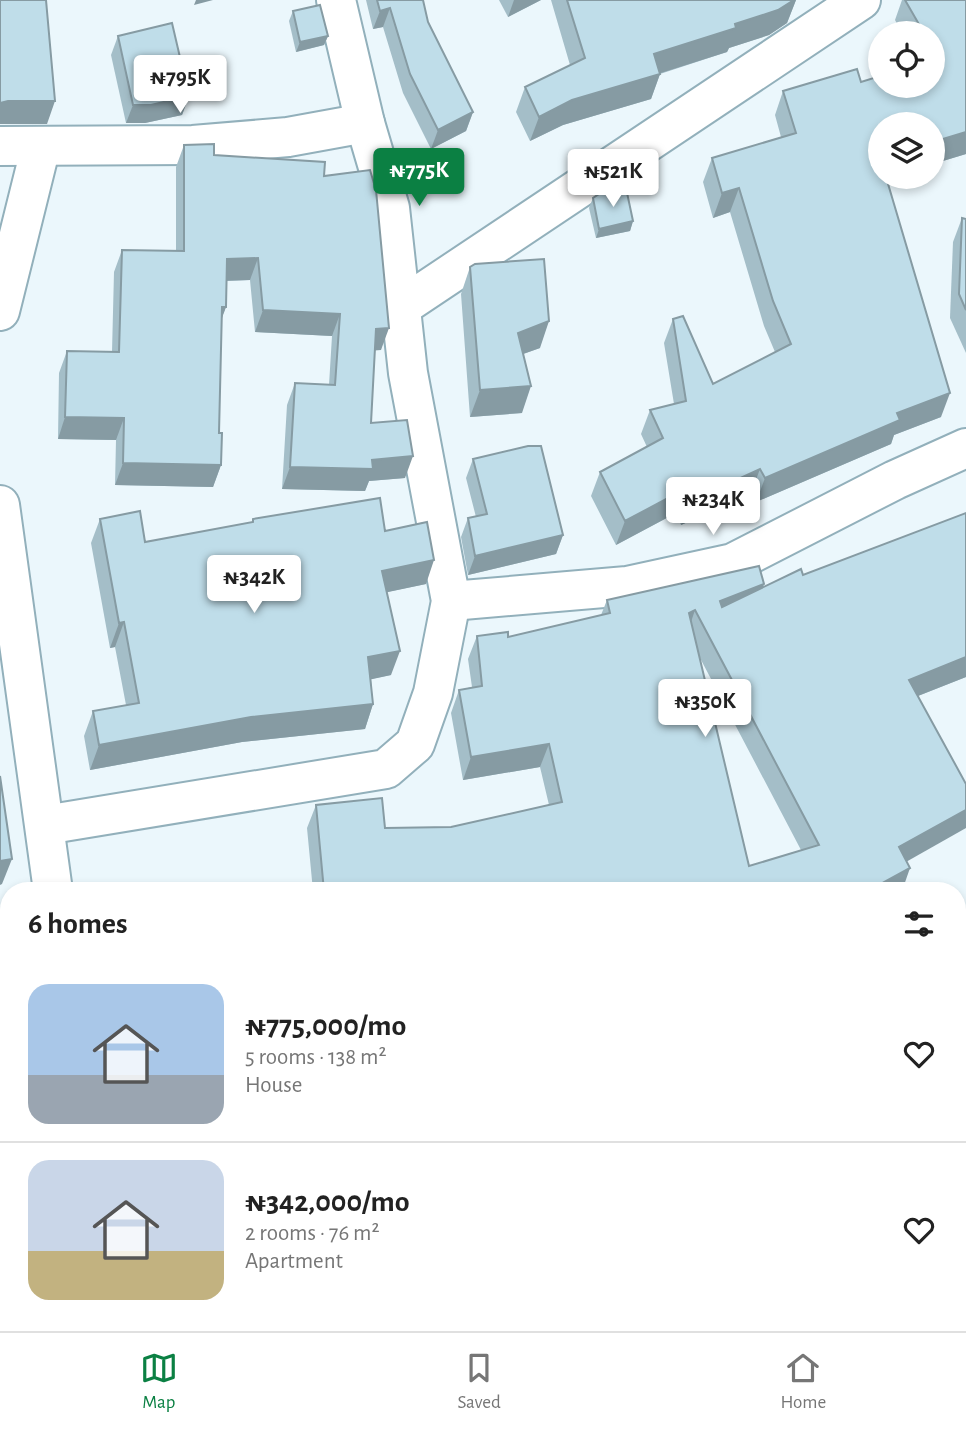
<!DOCTYPE html>
<html lang="en">
<head>
<meta charset="utf-8">
<style>
	:root { --surface:#fff; --page:#f6f6f6; --text:#222; --muted:#767676; --line:#e0e0e0; --accent:#0b8043 }
	body { margin:0; font-family:"Alegreya Sans",sans-serif; background:var(--page); color:var(--text); height:100vh; display:flex; flex-direction:column; font-size:26px; white-space:nowrap }
	* { box-sizing:border-box; margin:0 }
	p { font-size:23px; color:var(--muted) }
	.icon { flex:none; width:38px; height:38px; fill:none; stroke:currentColor; stroke-width:2; stroke-linecap:round; stroke-linejoin:round }
	.map { position:relative; flex:1; overflow:hidden }
	.panel { position:absolute; left:0px; top:882px; width:966px; height:450px; display:flex; flex-direction:column; background:var(--surface); border-radius:28px 28px 0 0; box-shadow:0 4px 10px #0003 }
	.panel>* { flex:none }
	.buttons { position:absolute; left:868px; top:21px; display:grid; gap:14px }
	.buttons a { display:grid; place-items:center; width:77px; height:77px; border-radius:50%; background:var(--surface); box-shadow:0 4px 10px #0003; font-size:35px }
	.price { position:absolute; translate:-50% -60px; padding:0 16px; border-radius:7px; background:#fff; color:#222; font-size:23px; line-height:46px; filter:drop-shadow(0 2px 4px #0008) }
	.price::after { content:''; position:absolute; left:50%; top:42px; width:21px; height:16px; margin-left:-10px; background:inherit; clip-path:polygon(0 0,100% 0,50% 100%) }
	.price.current { background:var(--accent); color:#fff }
	ul { padding:0; list-style:none }
	li { display:flex; align-items:center; gap:21px; height:175px; padding:0 28px }
	li+li { border-top:2px solid var(--line) }
	li span { display:grid; place-items:center; flex:none; width:196px; height:140px; border-radius:21px; color:#555 }
	li>.icon { margin-inline-start:auto }
	span .icon { width:84px; height:84px; fill:#fffc; stroke-width:1 }
	li b { font-size:30px }
	h2 { display:flex; justify-content:space-between; align-items:center; height:84px; padding:0 28px; font-size:30px }
	.tab-bar { display:flex; justify-content:space-around; align-items:center; height:98px; border-top:2px solid var(--line); background:var(--surface); font-size:19px; color:var(--muted) }
	.tab-bar a { display:grid; justify-items:center; gap:4px }
	.tab-bar .current { color:var(--accent) }
	.map>svg:first-child { display:block }
	.lines { fill:none; stroke-linecap:round; stroke-linejoin:round }
	.minor-casing { stroke:#92b0bb; stroke-width:42 }
	.minor { stroke:#fff; stroke-width:38 }
	.wall { fill:#a4bec8; fill-rule:evenodd }
	.shaded-wall { fill:#869ba3 }
	.building { fill:#bfdde9; stroke:#869ba3; stroke-width:2; fill-rule:evenodd }
</style>
</head>
<body>
<div class="map">
<svg width="966" height="1331" viewBox="0 0 966 1331">
	<rect width="100%" height="100%" fill="#ebf7fc"/>
	<g class="lines">
		<defs>
			<g id="minor">
				<path d="M0 146 193 145 288 137 365 123"/>
				<path d="M401 307 861 0"/>
				<path d="M0 311 41 146"/>
				<path d="M0 505 53 891"/>
				<path d="M451 601 627 586 733 563 895 480 966 448"/>
				<path d="M45 825 386 769 415 744 433 693 451 601 408 373 390 208 365 123 336 0"/>
				<path d="M957 1019 966 1009"/>
				<path d="M0 1257 9 1255"/>
				<path d="M783 1331 786 1323"/>
			</g>
		</defs>
		<use href="#minor" class="minor-casing"/>
		<use href="#minor" class="minor"/>
	</g>
	<g class="wall">
		<path d="M366 0H423L428 22 473 112 466 131 431 149 403 93 383 27 373 29Z"/>
		<path d="M499 0H541L508 17Z"/>
		<path d="M551 0H796L787 23 769 35 729 48 727 52 660 74 651 99 563 125 530 141 516 112 525 87 570 65Z"/>
		<path d="M902 0H966V154L933 164V124L887 178 941 417 894 435 891 444 756 502 751 493 681 525 676 513 616 545 591 496 600 472 647 447 641 434 650 410 674 404 664 343 673 319 713 384 775 352 764 326 730 212 713 218 703 182 712 158 781 137 775 115 783 91 861 82 933 86V33H902L895 20Z"/>
		<path d="M293 11 328 36 324 45 296 52 289 21Z"/>
		<path d="M118 36 189 96 182 115 145 123H126L111 55Z"/>
		<path d="M184 145 214 155 324 176 381 350H375L371 423 405 478 369 481 365 491 282 489 287 405 295 383 329 385 332 336 255 332 250 280 226 281V307L221 319 219 433 221 465 213 487 115 485 116 440 58 439 59 373 67 351 112 352 114 272 122 250 176 251V167Z"/>
		<path d="M593 198 633 221 630 231 596 238 589 208Z"/>
		<path d="M962 218 966 219V353L950 318 953 242Z"/>
		<path d="M470 267 540 348 523 354 522 413 470 417 461 294Z"/>
		<path d="M473 459 563 535 556 554 468 575 461 537 468 518 476 517 466 478Z"/>
		<path d="M966 513V677L918 696 906 862 902 891H313L307 828 316 805 385 828 451 827 549 805 540 767 463 780 451 713 459 690 472 687 468 659 477 636 508 637 601 615 607 600 764 584 763 587 803 575ZM700 658 801 850 749 866Z"/>
		<path d="M100 519 145 542 252 522 253 519 385 531 426 584 387 592 391 675 371 679 373 704 365 729 242 742 90 770 84 736 93 711 126 705 115 647 110 648 91 543Z"/>
		<path d="M464 1323H716L718 1331H465Z"/>
	</g>
	<g class="shaded-wall">
		<path d="M196 0H213L194 5Z"/>
		<path d="M514 0H541L508 17Z"/>
		<path d="M794 0H796L787 23 769 35 729 48 727 52 645 78 654 54 735 24Z"/>
		<path d="M390 8 383 27 373 29 380 11Z"/>
		<path d="M328 36 324 45 296 52 300 42Z"/>
		<path d="M660 74 651 99 563 125 530 141 539 117 572 100Z"/>
		<path d="M189 96 182 115 145 123H126L133 105Z"/>
		<path d="M8 101H55L47 124H0V103Z"/>
		<path d="M473 112 466 131 431 149 438 130Z"/>
		<path d="M966 132V154L933 164V142Z"/>
		<path d="M739 188 730 212 713 218 722 193Z"/>
		<path d="M633 221 630 231 596 238 599 229Z"/>
		<path d="M258 258 250 280 219 281 227 259Z"/>
		<path d="M222 307H226L218 329Z"/>
		<path d="M263 310 340 314 332 336 255 332Z"/>
		<path d="M549 321 540 348 509 359 518 333Z"/>
		<path d="M389 328 381 350 368 351 376 329Z"/>
		<path d="M531 386 522 413 470 417 480 390Z"/>
		<path d="M950 393 941 417 894 435 891 444 756 502 765 478 897 413Z"/>
		<path d="M65 417 124 418 116 440 58 439Z"/>
		<path d="M413 456 405 478 369 481 365 491 282 489 290 467Z"/>
		<path d="M123 463 221 465 213 487 115 485Z"/>
		<path d="M760 469 751 493 681 525 690 501Z"/>
		<path d="M685 489 676 513 616 545 625 521Z"/>
		<path d="M563 535 556 554 468 575 475 556Z"/>
		<path d="M434 560 426 584 374 595 382 571Z"/>
		<path d="M764 584 756 608 712 624 720 601Z"/>
		<path d="M695 610 687 634 689 613Z"/>
		<path d="M124 622 115 647 110 648 119 623Z"/>
		<path d="M400 651 391 675 359 682 368 657Z"/>
		<path d="M966 657V677L900 703 909 680Z"/>
		<path d="M373 704 365 729 242 742 90 770 99 745 251 717Z"/>
		<path d="M549 744 540 767 463 780 471 757Z"/>
		<path d="M966 810V828L890 871 899 847Z"/>
		<path d="M12 859 2 884 0 885V861Z"/>
		<path d="M910 868 902 891H868Z"/>
		<path d="M9 1175V1199L0 1200V1177Z"/>
		<path d="M672 1327 670 1331H635Z"/>
	</g>
	<g class="building">
		<path d="M0 0H46L55 101H8L0 103Z"/>
		<path d="M377 0H423L428 22 473 112 438 130 410 74 390 8 380 11Z"/>
		<path d="M567 0H794L778 10 735 24 736 28 654 54 660 74 572 100 539 117 525 87 585 58Z"/>
		<path d="M905 0H966V132L933 142V124H880V177H886L950 393 897 413 900 420 765 478 760 469 690 501 685 489 625 521 600 472 663 438 650 410 686 401 673 319 683 316 713 384 791 344 773 301 739 188 722 193 712 158 796 133 783 91 857 69 861 82 880 76V86H933V60L938 59 933 49V33H924Z"/>
		<path d="M320 5 328 36 300 42 293 11Z"/>
		<path d="M172 23 189 96 151 105H133L118 36Z"/>
		<path d="M214 144V155L325 162 324 176 370 170 376 190 389 328 376 329 371 423 407 420 413 456 372 460 373 469 290 467 295 383 335 385 340 314 263 310 258 258 227 259 226 307H222L219 433H222L221 465 123 463 124 418 65 417 67 351 119 352 122 250 184 251V145Z"/>
		<path d="M626 188 633 221 599 229 593 198 599 194Z"/>
		<path d="M962 218 966 219V310L959 294Z"/>
		<path d="M544 259 549 321 518 333 531 386 480 390 470 267 475 264Z"/>
		<path d="M528 446H541L563 535 475 556 468 518 487 514 473 459Z"/>
		<path d="M380 498 385 531 427 522 434 560 382 571 400 651 368 657 373 704 251 717 99 745 93 711 139 703 124 622 119 623 100 519 140 511 145 542 253 522V519Z"/>
		<path d="M966 513V657L909 680 966 784V810L899 847 910 868 868 891H324L316 805 382 798 385 828 451 827 562 802 549 744 471 757 459 690 482 686 477 636 508 632V637L610 613 607 600 759 566 764 584 720 601 722 607 801 569 803 575ZM695 610 819 845 749 866 689 613Z"/>
		<path d="M0 776 12 859 0 861Z"/>
		<path d="M0 953 6 995 9 994V1175L0 1177Z"/>
		<path d="M957 1107 966 1114V1331H819L824 1323H957Z"/>
		<path d="M173 1323H342L343 1331H125L124 1328Z"/>
		<path d="M476 1323H716L718 1331H672V1327L635 1331H477Z"/>
	</g>
</svg>
<div class="buttons">
<a><svg class="icon" aria-label="locate" viewBox="0 0 24 24"><circle cx="12" cy="12" r="6"/><path d="M12 2v4M12 18v4M2 12h4M18 12h4"/></svg></a>
<a><svg class="icon" aria-label="layers" viewBox="0 0 24 24"><path d="M12 4l9 5-9 5-9-5zM3 14l9 5 9-5"/></svg></a>
</div>
<b class="price" style="left:180px;top:115px">₦795K</b>
<b class="price current" style="left:419px;top:208px">₦775K</b>
<b class="price" style="left:613px;top:209px">₦521K</b>
<b class="price" style="left:713px;top:537px">₦234K</b>
<b class="price" style="left:254px;top:615px">₦342K</b>
<b class="price" style="left:705px;top:739px">₦350K</b>
<section class="panel">
<h2>6 homes<svg class="icon" aria-label="filters" viewBox="0 0 24 24"><path d="M4 7h16M4 17h16"/><circle cx="9" cy="7" r="2"/><circle cx="15" cy="17" r="2"/></svg></h2>
<ul>
<li><span style="background:linear-gradient(#a9c7e8 65%,#9aa5b1 0)"><svg class="icon" aria-label="home" viewBox="0 0 24 24"><path d="M3 11l9-7 9 7M6 9v11h12V9"/></svg></span><div><b>₦775,000/mo</b><p>5 rooms · 138 m²</p><p>House</p></div><svg class="icon" aria-label="heart" viewBox="0 0 24 24"><path d="M12 20l-8-8c-3-5 5-10 8-4 3-6 11-1 8 4z"/></svg></li>
<li><span style="background:linear-gradient(#c9d6e8 65%,#c2b280 0)"><svg class="icon" aria-label="home" viewBox="0 0 24 24"><path d="M3 11l9-7 9 7M6 9v11h12V9"/></svg></span><div><b>₦342,000/mo</b><p>2 rooms · 76 m²</p><p>Apartment</p></div><svg class="icon" aria-label="heart" viewBox="0 0 24 24"><path d="M12 20l-8-8c-3-5 5-10 8-4 3-6 11-1 8 4z"/></svg></li>
</ul>
</section>
</div>
<nav class="tab-bar">
<a class="current"><svg class="icon" aria-label="map" viewBox="0 0 24 24"><path d="M3 6l6-2 6 2 6-2v14l-6 2-6-2-6 2zM9 4v14M15 6v14"/></svg>Map</a>
<a><svg class="icon" aria-label="saved" viewBox="0 0 24 24"><path d="M7 4h10v16l-5-4-5 4z"/></svg>Saved</a>
<a><svg class="icon" aria-label="home" viewBox="0 0 24 24"><path d="M3 11l9-7 9 7M6 9v11h12V9"/></svg>Home</a>
</nav>
</body>
</html>
